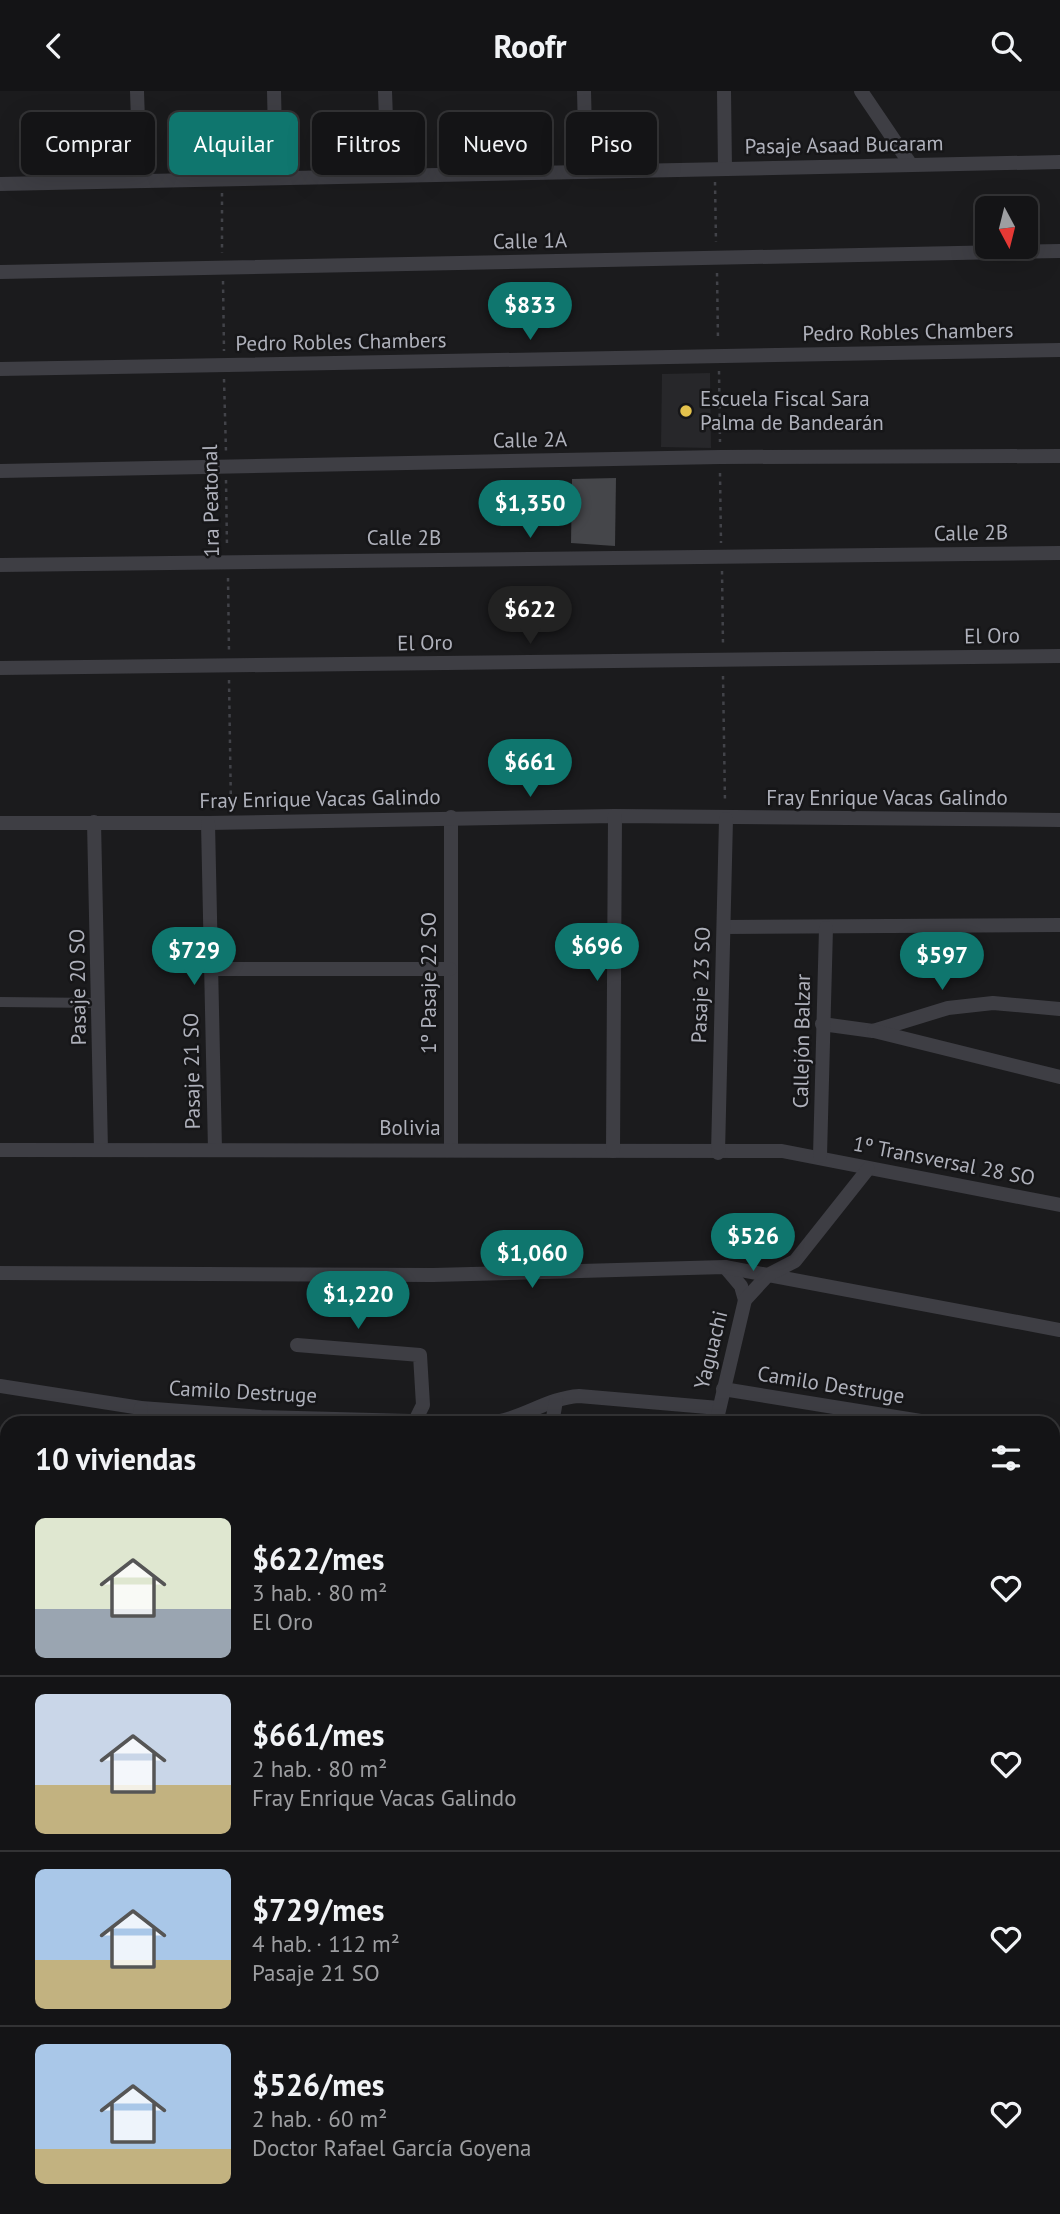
<!DOCTYPE html>
<html lang="es">
<head>
<meta charset="utf-8">
<style>
	:root { --surface:#141416; --page:#1d1d1f; --text:#f1f3f6; --muted:#9d9ea1; --line:#333335; --accent:#0f766e }
	body { margin:0; font-family:"PT Sans",sans-serif; background:var(--page); color:var(--text); height:100vh; display:flex; flex-direction:column; font-size:26px; white-space:nowrap }
	* { box-sizing:border-box; margin:0 }
	p { font-size:23px; color:var(--muted) }
	.icon { flex:none; width:38px; height:38px; fill:none; stroke:currentColor; stroke-width:2; stroke-linecap:round; stroke-linejoin:round }
	.map { position:relative; flex:1; overflow:hidden }
	.details { position:absolute; left:0px; top:1325px; width:1060px; height:800px; display:flex; flex-direction:column; background:var(--surface); border-radius:21px 21px 0 0; box-shadow:0 7px 28px #0002,0 0 0 2px var(--line) }
	.details>* { flex:none }
	.guide { position:absolute; left:21px; top:21px; width:700px; height:63px; display:flex; gap:14px }
	.needle { width:46px; rotate:173deg }
	.buttons { position:absolute; left:975px; top:105px; display:grid; gap:14px }
	.buttons a { display:grid; place-items:center; width:63px; height:63px; border-radius:10px; background:var(--surface); box-shadow:0 7px 28px #0002,0 0 0 2px var(--line); font-size:35px }
	.price { position:absolute; translate:-50% -60px; padding:0 16px; border-radius:24px; background:var(--accent); color:#fff; font-size:23px; line-height:46px; filter:drop-shadow(0 2px 4px #0008) }
	.price::after { content:''; position:absolute; left:50%; top:42px; width:21px; height:16px; margin-left:-10px; background:inherit; clip-path:polygon(0 0,100% 0,50% 100%) }
	.price.active { background:#222; color:#fff }
	ul { padding:0; list-style:none }
	li { display:flex; align-items:center; gap:21px; height:175px; padding:0 35px }
	li+li { border-top:2px solid var(--line) }
	li span { display:grid; place-items:center; flex:none; width:196px; height:140px; border-radius:10px; color:#555 }
	li>.icon { margin-inline-start:auto }
	span .icon { width:84px; height:84px; fill:#fffc; stroke-width:1 }
	li b { font-size:30px }
	h2 { display:flex; justify-content:space-between; align-items:center; height:84px; padding:0 35px; font-size:30px }
	.tag { padding:0 24px; border-radius:10px; background:var(--surface); box-shadow:0 7px 28px #0002,0 0 0 2px var(--line); font-size:24px; line-height:63px }
	.tag.active { background:var(--accent); color:#fff }
	header { display:flex; justify-content:space-between; align-items:center; height:91px; padding:0 35px; background:var(--surface); font-size:32px; font-weight:700 }
	.map>svg:first-child { display:block }
	.built { fill:#27272a }
	.building { fill:#45464a }
	.lines { fill:none; stroke-linecap:round; stroke-linejoin:round }
	.path { stroke:#424349; stroke-width:2.5; stroke-dasharray:3.5 5; stroke-linecap:butt }
	.service { stroke:#3e3e44; stroke-width:7 }
	.pedestrian { stroke:#3e3e44; stroke-width:10 }
	.minor { stroke:#3e3e44; stroke-width:14 }
	.tertiary { stroke:#3e3e44; stroke-width:18 }
	.primary { stroke:#585960; stroke-width:21 }
	.poi-dot { fill:#e4c24c; stroke:#161618; stroke-width:2.5 }
	.labels { text-anchor:middle; stroke-width:5; stroke-linejoin:round; paint-order:stroke }
	.street-label { font-size:21px; fill:#afb1bb; stroke:#161618 }
	.poi-label { font-size:21px; fill:#afb1bb; stroke:#161618; text-anchor:start }
</style>
</head>
<body>
<header><svg class="icon" aria-label="back" viewBox="0 0 24 24"><path d="M15 5l-7 7 7 7"/></svg>Roofr<svg class="icon" aria-label="search" viewBox="0 0 24 24"><circle cx="10" cy="10" r="6"/><path d="M15 15l6 6"/></svg></header>
<div class="map">
<svg width="1060" height="2123" viewBox="0 0 1060 2123">
	<rect width="100%" height="100%" fill="#1b1b1d"/>
	<path class="built" d="M710 282 711 357 661 356 662 283Z"/>
	<path class="building" d="M616 387 615 455 571 452 572 388Z"/>
	<g class="lines">
		<g class="path">
			<path d="M715 91 716 151"/>
			<path d="M222 102V162"/>
			<path d="M717 182 718 249"/>
			<path d="M223 190 224 260"/>
			<path d="M719 280 720 351"/>
			<path d="M224 288 226 361"/>
			<path d="M720 382 721 452"/>
			<path d="M226 389 227 456"/>
			<path d="M722 480 723 554"/>
			<path d="M228 487 229 561"/>
			<path d="M723 585 725 711"/>
			<path d="M229 589 231 718"/>
		</g>
		<path class="service" d="M1054 1611 1060 1612"/>
		<path class="pedestrian" d="M0 911 99 912"/>
		<g class="minor">
			<path d="M137 0 140 90"/>
			<path d="M274 0 276 87"/>
			<path d="M385 0 388 85"/>
			<path d="M584 0 586 81"/>
			<path d="M724 0 725 78"/>
			<path d="M861 0 911 74"/>
			<path d="M0 93 1060 71"/>
			<path d="M0 181 1060 160"/>
			<path d="M0 278 1060 259"/>
			<path d="M0 380 720 366 1060 365"/>
			<path d="M0 474 1060 462"/>
			<path d="M0 577 1060 565"/>
			<path d="M451 726V1058"/>
			<path d="M94 731 101 1059"/>
			<path d="M0 732H208L615 725 1060 729"/>
			<path d="M208 732 215 1059"/>
			<path d="M724 836 1060 834"/>
			<path d="M211 878H450"/>
			<path d="M822 933 873 940 948 917 993 912 1060 918"/>
			<path d="M874 940 1060 986"/>
			<path d="M0 1059 782 1060 1060 1114"/>
			<path d="M613 1060 615 725"/>
			<path d="M718 1062 726 728"/>
			<path d="M820 1065 826 837"/>
			<path d="M725 1176 741 1195 745 1209"/>
			<path d="M0 1182 433 1184 725 1176 1060 1239"/>
			<path d="M297 1254 420 1264 423 1314 414 1332"/>
			<path d="M0 1295 141 1317 261 1326 485 1332"/>
			<path d="M723 1298 933 1332"/>
			<path d="M139 1332 141 1317"/>
			<path d="M487 1332C520 1330 546 1307 579 1305L719 1317"/>
			<path d="M552 1332 556 1310"/>
			<path d="M716 1332 745 1209 768 1184 795 1170 868 1078"/>
			<path d="M1054 1347H1060"/>
			<path d="M0 1389 7 1390"/>
			<path d="M1054 1475 1060 1434"/>
			<path d="M1054 1527H1060"/>
			<path d="M0 1659 7 1660"/>
			<path d="M0 1910 7 1911"/>
			<path d="M0 2032 7 2033"/>
			<path d="M654 2118 695 2123"/>
			<path d="M88 2123 90 2118"/>
			<path d="M317 2123 318 2118"/>
			<path d="M543 2123 545 2118"/>
			<path d="M948 2123 949 2118"/>
		</g>
		<g class="tertiary">
			<path d="M0 1563 7 1564"/>
			<path d="M1054 1708 1060 1709"/>
		</g>
		<g class="primary">
			<path d="M0 1771H7"/>
			<path d="M0 1792 7 1793"/>
			<path d="M1054 1916 1060 1917"/>
			<path d="M1054 1940 1060 1941"/>
		</g>
	</g>
	<circle class="poi-dot" cx="686" cy="320" r="7"/>
	<g class="labels">
		<g class="street-label">
			<text transform="translate(844 54) rotate(-1)" y="7">Pasaje Asaad Bucaram</text>
			<text transform="translate(530 150) rotate(-1)" y="7">Calle 1A</text>
			<text transform="translate(908 241) rotate(-1)" y="7">Pedro Robles Chambers</text>
			<text transform="translate(341 251) rotate(-1)" y="7">Pedro Robles Chambers</text>
			<text transform="translate(530 349) rotate(-1)" y="7">Calle 2A</text>
			<text transform="translate(211 410) rotate(-91)" y="7">1ra Peatonal</text>
			<text transform="translate(971 442) rotate(-1)" y="7">Calle 2B</text>
			<text x="404" y="454">Calle 2B</text>
			<text transform="translate(992 545) rotate(-1)" y="7">El Oro</text>
			<text transform="translate(425 552) rotate(-1)" y="7">El Oro</text>
			<text x="887" y="714">Fray Enrique Vacas Galindo</text>
			<text transform="translate(320 708) rotate(-1)" y="7">Fray Enrique Vacas Galindo</text>
			<text transform="translate(429 892) rotate(-90)" y="7">1º Pasaje 22 SO</text>
			<text transform="translate(701 894) rotate(-88)" y="7">Pasaje 23 SO</text>
			<text transform="translate(78 896) rotate(-91)" y="7">Pasaje 20 SO</text>
			<text transform="translate(802 950) rotate(-89)" y="7">Callejón Balzar</text>
			<text transform="translate(192 980) rotate(-91)" y="7">Pasaje 21 SO</text>
			<text x="410" y="1044">Bolivia</text>
			<text transform="translate(944 1070) rotate(11)" y="7">1º Transversal 28 SO</text>
			<text transform="translate(711 1259) rotate(-76)" y="7">Yaguachi</text>
			<text transform="translate(831 1294) rotate(9)" y="7">Camilo Destruge</text>
			<text transform="translate(243 1301) rotate(3)" y="7">Camilo Destruge</text>
		</g>
		<g class="poi-label">
			<text x="700" y="315">Escuela Fiscal Sara<tspan x="700" dy="24">Palma de Bandearán</tspan></text>
		</g>
	</g>
</svg>
<div class="buttons">
<a><svg class="needle" viewBox="-14 -14 28 28"><path d="M0-13l5 13h-10z" fill="#e53935"/><path d="M0 13l5-13h-10z" fill="#9d9ea1"/></svg></a>
</div>
<b class="price" style="left:530px;top:251px">$833</b>
<b class="price" style="left:530px;top:449px">$1,350</b>
<b class="price active" style="left:530px;top:555px">$622</b>
<b class="price" style="left:530px;top:708px">$661</b>
<b class="price" style="left:597px;top:892px">$696</b>
<b class="price" style="left:194px;top:896px">$729</b>
<b class="price" style="left:942px;top:901px">$597</b>
<b class="price" style="left:753px;top:1182px">$526</b>
<b class="price" style="left:532px;top:1199px">$1,060</b>
<b class="price" style="left:358px;top:1240px">$1,220</b>
<div class="guide">
<a class="tag">Comprar</a>
<a class="tag active">Alquilar</a>
<a class="tag">Filtros</a>
<a class="tag">Nuevo</a>
<a class="tag">Piso</a>
</div>
<section class="details">
<h2>10 viviendas<svg class="icon" aria-label="filters" viewBox="0 0 24 24"><path d="M4 7h16M4 17h16"/><circle cx="9" cy="7" r="2"/><circle cx="15" cy="17" r="2"/></svg></h2>
<ul>
<li><span style="background:linear-gradient(#dfe7d0 65%,#9aa5b1 0)"><svg class="icon" aria-label="home" viewBox="0 0 24 24"><path d="M3 11l9-7 9 7M6 9v11h12V9"/></svg></span><div><b>$622/mes</b><p>3 hab. · 80 m²</p><p>El Oro</p></div><svg class="icon" aria-label="heart" viewBox="0 0 24 24"><path d="M12 20l-8-8c-3-5 5-10 8-4 3-6 11-1 8 4z"/></svg></li>
<li><span style="background:linear-gradient(#c9d6e8 65%,#c2b280 0)"><svg class="icon" aria-label="home" viewBox="0 0 24 24"><path d="M3 11l9-7 9 7M6 9v11h12V9"/></svg></span><div><b>$661/mes</b><p>2 hab. · 80 m²</p><p>Fray Enrique Vacas Galindo</p></div><svg class="icon" aria-label="heart" viewBox="0 0 24 24"><path d="M12 20l-8-8c-3-5 5-10 8-4 3-6 11-1 8 4z"/></svg></li>
<li><span style="background:linear-gradient(#a9c7e8 65%,#c2b280 0)"><svg class="icon" aria-label="home" viewBox="0 0 24 24"><path d="M3 11l9-7 9 7M6 9v11h12V9"/></svg></span><div><b>$729/mes</b><p>4 hab. · 112 m²</p><p>Pasaje 21 SO</p></div><svg class="icon" aria-label="heart" viewBox="0 0 24 24"><path d="M12 20l-8-8c-3-5 5-10 8-4 3-6 11-1 8 4z"/></svg></li>
<li><span style="background:linear-gradient(#a9c7e8 75%,#c2b280 0)"><svg class="icon" aria-label="home" viewBox="0 0 24 24"><path d="M3 11l9-7 9 7M6 9v11h12V9"/></svg></span><div><b>$526/mes</b><p>2 hab. · 60 m²</p><p>Doctor Rafael García Goyena</p></div><svg class="icon" aria-label="heart" viewBox="0 0 24 24"><path d="M12 20l-8-8c-3-5 5-10 8-4 3-6 11-1 8 4z"/></svg></li>
</ul>
</section>
</div>
</body>
</html>
